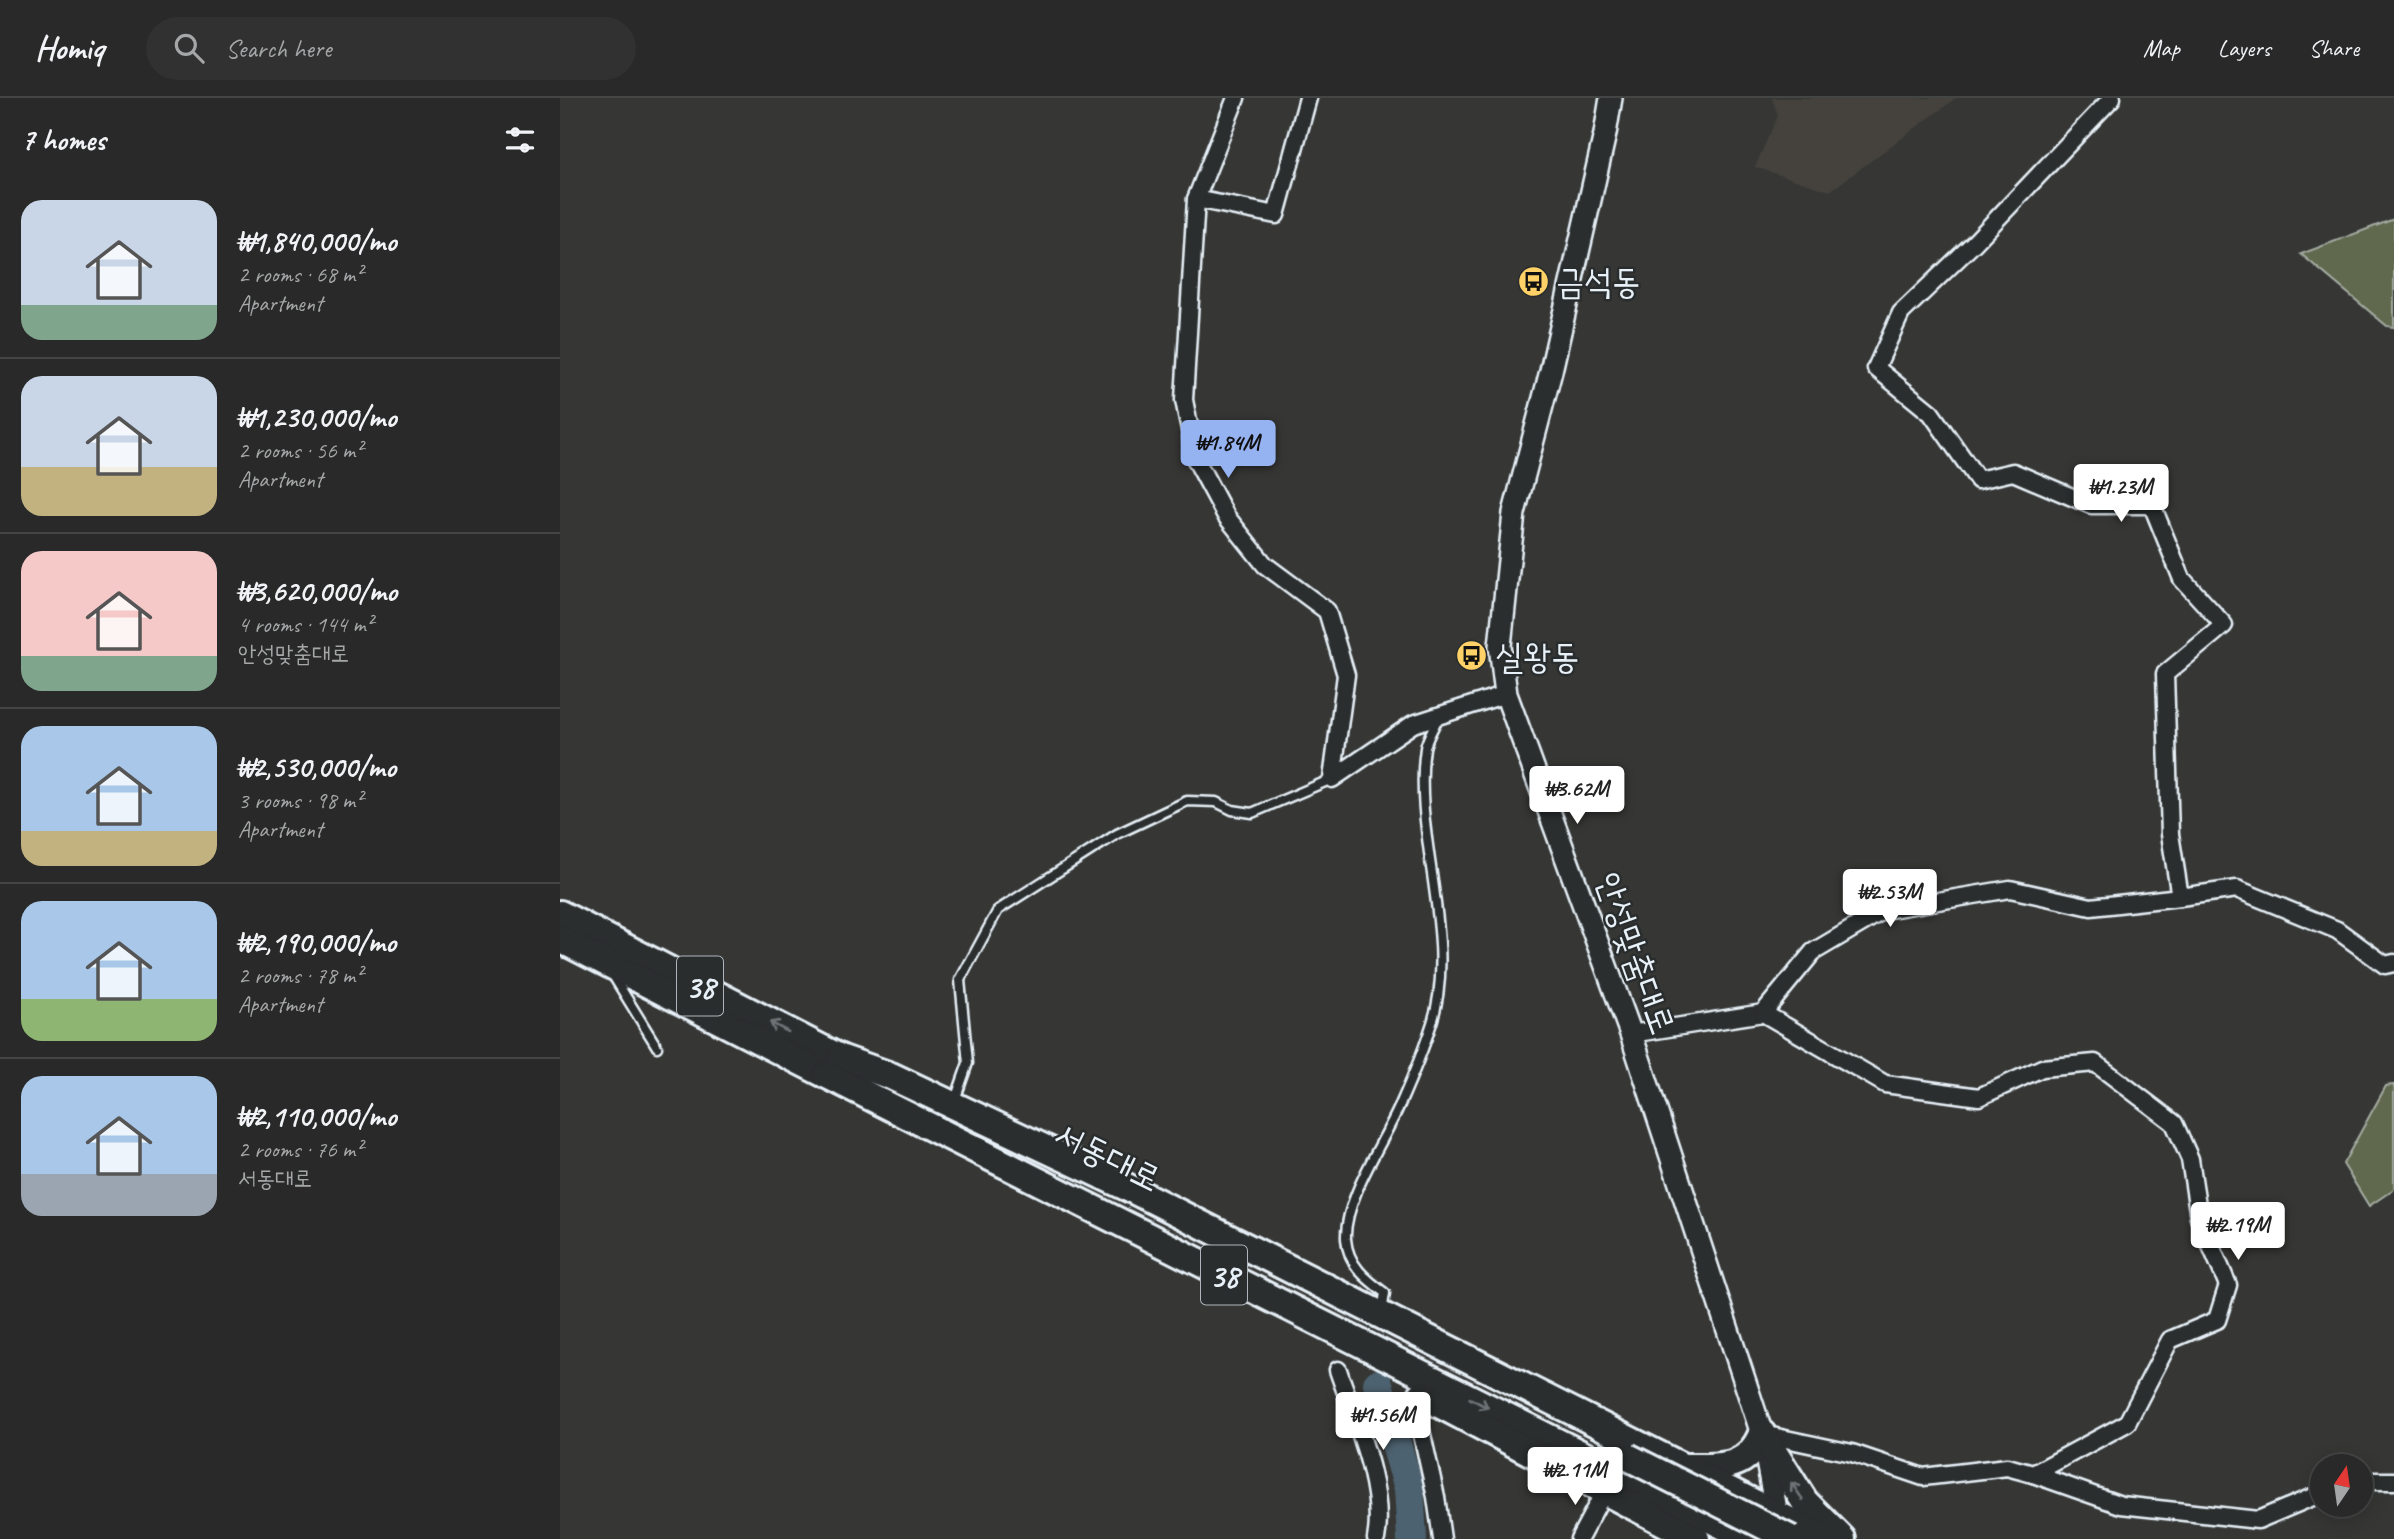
<!DOCTYPE html>
<html lang="en">
<head>
<meta charset="utf-8">
<style>
	:root { --surface:#282928; --page:#303130; --text:#f1f3f6; --muted:#a5a6a8; --line:#444545; --accent:#95b2f1 }
	body { margin:0; font-family:Caveat,"Poor Story",sans-serif; background:var(--page); color:var(--text); height:100vh; display:flex; flex-direction:column; font-size:26px; white-space:nowrap }
	* { box-sizing:border-box; margin:0 }
	p { font-size:23px; color:var(--muted) }
	.icon { flex:none; width:38px; height:38px; fill:none; stroke:currentColor; stroke-width:2; stroke-linecap:round; stroke-linejoin:round }
	.map { position:relative; flex:1; overflow:hidden }
	.details { display:flex; flex-direction:column; background:var(--surface); width:560px }
	.details>* { flex:none }
	.needle { width:46px; rotate:13deg }
	.fabs { position:absolute; left:1750px; top:1356px; display:grid; gap:14px }
	.fabs a { display:grid; place-items:center; width:63px; height:63px; border-radius:50%; background:var(--surface); box-shadow:0 4px 18px #0003,0 0 0 2px var(--line); font-size:35px }
	.price { position:absolute; translate:-50% -60px; padding:0 16px; border-radius:7px; background:#fff; color:#222; font-size:23px; line-height:46px; filter:drop-shadow(0 2px 4px #0008) }
	.price::after { content:''; position:absolute; left:50%; top:42px; width:21px; height:16px; margin-left:-10px; background:inherit; clip-path:polygon(0 0,100% 0,50% 100%) }
	.price.active { background:var(--accent); color:#111 }
	ul { padding:0; list-style:none }
	li { display:flex; align-items:center; gap:21px; height:175px; padding:0 21px }
	li+li { border-top:2px solid var(--line) }
	li span { display:grid; place-items:center; flex:none; width:196px; height:140px; border-radius:21px; color:#555 }
	li>.icon { margin-inline-start:auto }
	span .icon { width:84px; height:84px; fill:#fffc; stroke-width:1 }
	li b { font-size:30px }
	h2 { display:flex; justify-content:space-between; align-items:center; height:84px; padding:0 21px; font-size:30px }
	header { display:flex; align-items:center; gap:42px; box-sizing:border-box; height:98px; padding:0 35px; background:var(--surface); border-bottom:2px solid var(--line) }
	header strong { font-size:33px }
	nav { display:flex; gap:38px; margin-inline-start:auto; font-size:24px }
	.search { width:490px; height:63px; background:var(--page); display:flex; align-items:center; gap:18px; box-sizing:border-box; padding:0 24px; border-radius:38px; color:var(--muted); font-size:26px }
	main { display:flex; flex:1; min-height:0 }
	.map>svg:first-child { display:block }
	.built { fill:#45433d }
	.green { fill:#60674e; stroke:#a4aca3; stroke-width:2 }
	.lines { fill:none; stroke-linecap:round; stroke-linejoin:round }
	.river { stroke:#4d6270; stroke-width:30 }
	.service-casing { stroke:#e8f1f8; stroke-width:13 }
	.minor-casing { stroke:#e8f1f8; stroke-width:21 }
	.tertiary-casing { stroke:#e8f1f8; stroke-width:26 }
	.primary-casing { stroke:#e8f1f8; stroke-width:32 }
	.trunk-casing { stroke:#e8f1f8; stroke-width:32 }
	.service { stroke:#2a2d2e; stroke-width:8 }
	.minor { stroke:#2a2d2e; stroke-width:16 }
	.tertiary { stroke:#2a2d2e; stroke-width:21 }
	.primary { stroke:#2a2d2e; stroke-width:26 }
	.trunk { stroke:#2a2d2e; stroke-width:26 }
	.trunk-bridge-casing { stroke:#e8f1f8; stroke-width:32; stroke-linecap:butt }
	.trunk-bridge { stroke:#2a2d2e; stroke-width:26 }
	.oneway { stroke:#6c7275 }
	.labels { text-anchor:middle; stroke-width:5; stroke-linejoin:round; paint-order:stroke }
	.shield { fill:#2a2d2e; stroke:#afb6bb; stroke-width:2 }
	.shield-label { font-size:33px; font-weight:bold; fill:#e8f1f8 }
	.poi-label { font-size:35px; fill:#e8f1f8; stroke:#2a2d2e; text-anchor:start }
	.street-label { font-size:35px; fill:#e8f1f8; stroke:#2a2d2e }
</style>
</head>
<body>
<header>
<strong>Homiq</strong>
<div class="search"><svg class="icon" aria-label="search" viewBox="0 0 24 24"><circle cx="10" cy="10" r="6"/><path d="M15 15l6 6"/></svg>Search here</div>
<nav><a>Map</a><a>Layers</a><a>Share</a></nav>
</header>
<main>
<section class="details">
<h2>7 homes<svg class="icon" aria-label="filters" viewBox="0 0 24 24"><path d="M4 7h16M4 17h16"/><circle cx="9" cy="7" r="2"/><circle cx="15" cy="17" r="2"/></svg></h2>
<ul>
<li><span style="background:linear-gradient(#c9d6e8 75%,#7fa58c 0)"><svg class="icon" aria-label="home" viewBox="0 0 24 24"><path d="M3 11l9-7 9 7M6 9v11h12V9"/></svg></span><div><b>₩1,840,000/mo</b><p>2 rooms · 68 m²</p><p>Apartment</p></div></li>
<li><span style="background:linear-gradient(#c9d6e8 65%,#c2b280 0)"><svg class="icon" aria-label="home" viewBox="0 0 24 24"><path d="M3 11l9-7 9 7M6 9v11h12V9"/></svg></span><div><b>₩1,230,000/mo</b><p>2 rooms · 56 m²</p><p>Apartment</p></div></li>
<li><span style="background:linear-gradient(#f6c9c9 75%,#7fa58c 0)"><svg class="icon" aria-label="home" viewBox="0 0 24 24"><path d="M3 11l9-7 9 7M6 9v11h12V9"/></svg></span><div><b>₩3,620,000/mo</b><p>4 rooms · 144 m²</p><p>안성맞춤대로</p></div></li>
<li><span style="background:linear-gradient(#a9c7e8 75%,#c2b280 0)"><svg class="icon" aria-label="home" viewBox="0 0 24 24"><path d="M3 11l9-7 9 7M6 9v11h12V9"/></svg></span><div><b>₩2,530,000/mo</b><p>3 rooms · 98 m²</p><p>Apartment</p></div></li>
<li><span style="background:linear-gradient(#a9c7e8 70%,#8fb573 0)"><svg class="icon" aria-label="home" viewBox="0 0 24 24"><path d="M3 11l9-7 9 7M6 9v11h12V9"/></svg></span><div><b>₩2,190,000/mo</b><p>2 rooms · 78 m²</p><p>Apartment</p></div></li>
<li><span style="background:linear-gradient(#a9c7e8 70%,#9aa5b1 0)"><svg class="icon" aria-label="home" viewBox="0 0 24 24"><path d="M3 11l9-7 9 7M6 9v11h12V9"/></svg></span><div><b>₩2,110,000/mo</b><p>2 rooms · 76 m²</p><p>서동대로</p></div></li>
</ul>
</section>
<div class="map">
<svg width="1834" height="1441" viewBox="0 0 1834 1441">
	<rect width="100%" height="100%" fill="#363735"/>
	<filter id="ink" filterUnits="userSpaceOnUse"><feTurbulence type="fractalNoise" baseFrequency=".0143" numOctaves="2"/><feDisplacementMap in="SourceGraphic" scale="14" xChannelSelector="R" yChannelSelector="G"/><feConvolveMatrix kernelMatrix="1 2 1 2 8 2 1 2 1" color-interpolation-filters="sRGB"/></filter>
	<g filter="url(#ink)">
		<path class="built" d="M1212 0H1396L1270 93 1195 69 1218 17Z"/>
		<g class="green">
			<path d="M1834 121V229L1827 228 1741 156Z"/>
			<path d="M1834 987V1091L1809 1108 1783 1066 1826 988Z"/>
		</g>
		<g class="lines">
			<path class="river" d="M818 1286 849 1390 852 1441"/>
			<defs>
				<g id="service">
					<path d="M52 876 97 949"/>
					<path d="M394 1005 408 965 400 882 438 812 557 736 627 703 656 704 672 712 692 715 772 681"/>
					<path d="M822 1214 825 1195C806 1181 788 1167 786 1141 784 1102 823 1045 839 1009 851 982 863 953 872 925 899 840 852 736 865 650 867 640 874 629 878 620"/>
				</g>
				<g id="minor">
					<path d="M748 0 716 117 636 101 624 302 636 362 666 418 705 467 767 513 786 577 772 681 853 626 946 596"/>
					<path d="M1552 0 1414 145 1341 215 1316 270 1371 315 1418 382 1453 374 1531 407H1592L1622 481 1664 527 1605 576 1610 736 1620 799 1677 791 1777 832 1825 867 1834 865"/>
					<path d="M636 101 676 0"/>
					<path d="M1071 936 1203 915 1253 854 1324 812 1450 791 1531 809 1620 799"/>
					<path d="M778 1272C794 1320 826 1390 816 1441"/>
					<path d="M859 1323 876 1399 882 1441"/>
					<path d="M1202 1336 1292 1355 1363 1379 1447 1369 1473 1376 1567 1325 1610 1242 1657 1222 1668 1187 1639 1120 1630 1061 1614 1025 1535 965 1482 970 1419 999 1325 986 1203 915"/>
					<path d="M1473 1376 1561 1407 1698 1422 1762 1395"/>
					<path d="M1801 1383H1834"/>
					<path d="M1019 1441 1044 1394"/>
				</g>
				<path id="tertiary" d="M1051 0 1045 36 991 273 954 415 940 548 946 596 1071 936 1202 1336 1219 1428"/>
				<g id="primary">
					<path d="M0 816 280 960"/>
					<path d="M0 841 267 977"/>
				</g>
				<g id="trunk">
					<path d="M280 960 331 978 573 1092 1123 1369C1157 1369 1187 1373 1202 1336"/>
					<path d="M267 977 1190 1441"/>
					<path d="M862 1297 1136 1441"/>
					<path d="M1202 1336 1245 1404 1282 1441"/>
					<path d="M1129 1372 1265 1441"/>
				</g>
			</defs>
			<use href="#service" class="service-casing"/>
			<use href="#minor" class="minor-casing"/>
			<use href="#tertiary" class="tertiary-casing"/>
			<use href="#primary" class="primary-casing"/>
			<use href="#trunk" class="trunk-casing"/>
			<use href="#service" class="service"/>
			<use href="#minor" class="minor"/>
			<use href="#tertiary" class="tertiary"/>
			<use href="#primary" class="primary"/>
			<use href="#trunk" class="trunk"/>
			<defs>
				<path id="trunk-bridge" d="M1068 1359 1231 1441"/>
			</defs>
			<use href="#trunk-bridge" class="trunk-bridge-casing"/>
			<use href="#trunk-bridge" class="trunk-bridge"/>
		</g>
		<defs><path id="oneway-shaft" d="M-6 0H5M1.5-3L5.5 0L1.5 3" fill="none" stroke-width="1.6" stroke-linecap="round" stroke-linejoin="round" transform="scale(1.75)"/></defs>
		<g class="oneway">
			<use href="#oneway-shaft" transform="translate(219 929) rotate(-152)"/>
			<use href="#oneway-shaft" transform="translate(919 1305) rotate(27)"/>
			<use href="#oneway-shaft" transform="translate(1237 1393) rotate(-124)"/>
		</g>
	</g>
	<defs>
		<symbol id="bus-disc" viewBox="-11 -11 22 22"><circle r="9.5" fill="#ffd166" stroke="#2a2d2e"/><path d="M-5-6H5V4H4V6H2V4H-2V6H-4V4H-5ZM-3.5-4V0h7V-4ZM-3.5 1.2v1.5H-2V1.2ZM2 1.2v1.5H3.5V1.2Z" fill="#111"/></symbol>
	</defs>
	<g fill-rule="evenodd">
		<use href="#bus-disc" x="956" y="166" width="35" height="35"/>
		<use href="#bus-disc" x="894" y="540" width="35" height="35"/>
	</g>
	<g class="labels">
		<g class="shield">
			<rect x="117" y="858.5" width="46" height="59" rx="5"/>
			<rect x="641" y="1147.5" width="46" height="59" rx="5"/>
		</g>
		<g class="shield-label">
			<text x="140" y="900">38</text>
			<text x="664" y="1189">38</text>
		</g>
		<g class="poi-label">
			<text x="996" y="195">금석동</text>
			<text x="935" y="570">실왕동</text>
		</g>
		<g class="street-label">
			<text transform="translate(1076 855) rotate(70)" y="12">안성맞춤대로</text>
			<text transform="translate(548 1058) rotate(26)" y="12">서동대로</text>
		</g>
	</g>
</svg>
<div class="fabs">
<a><svg class="needle" viewBox="-14 -14 28 28"><path d="M0-13l5 13h-10z" fill="#e53935"/><path d="M0 13l5-13h-10z" fill="#a5a6a8"/></svg></a>
</div>
<b class="price active" style="left:668px;top:382px">₩1.84M</b>
<b class="price" style="left:1561px;top:426px">₩1.23M</b>
<b class="price" style="left:1017px;top:728px">₩3.62M</b>
<b class="price" style="left:1330px;top:831px">₩2.53M</b>
<b class="price" style="left:1678px;top:1164px">₩2.19M</b>
<b class="price" style="left:823px;top:1354px">₩1.56M</b>
<b class="price" style="left:1015px;top:1409px">₩2.11M</b>
</div>
</main>
</body>
</html>
